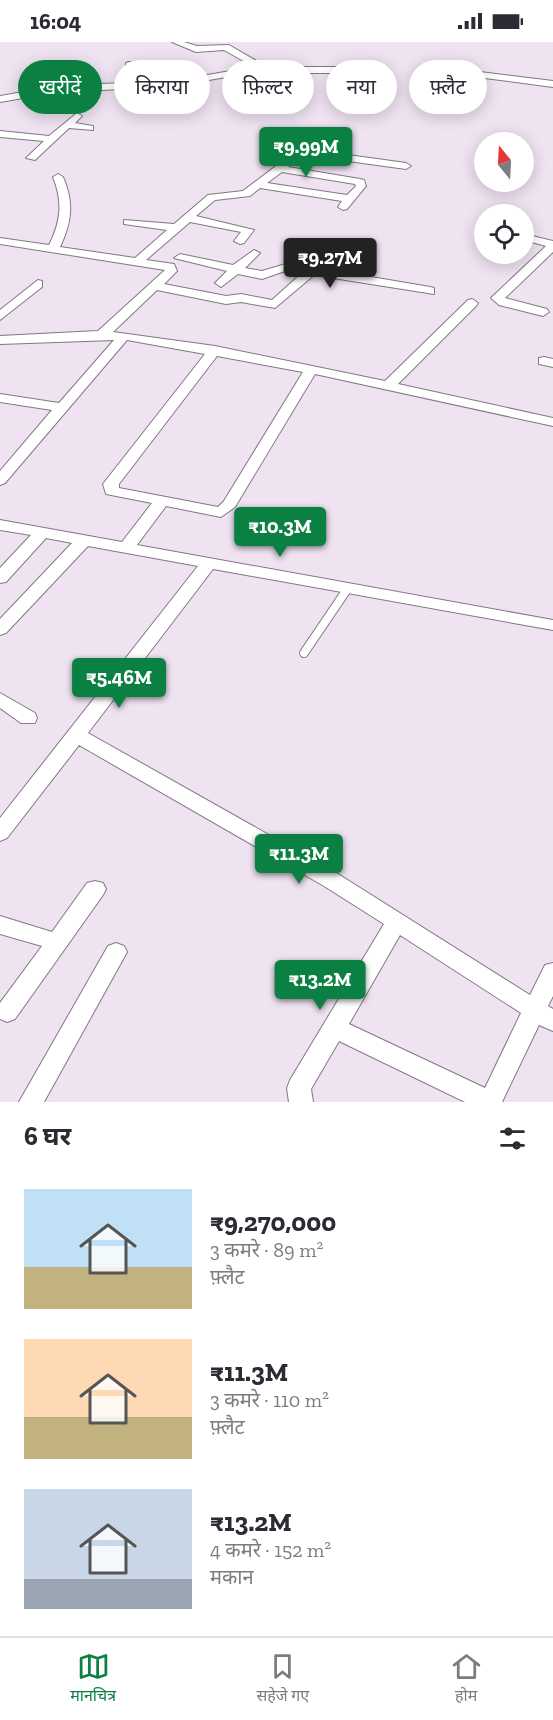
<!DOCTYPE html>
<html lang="hi">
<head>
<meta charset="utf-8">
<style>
	:root { --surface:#fff; --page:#f2f2f3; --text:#2b2b33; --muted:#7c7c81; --line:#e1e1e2; --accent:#0b8043 }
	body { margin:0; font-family:"Zilla Slab","Noto Sans Devanagari",serif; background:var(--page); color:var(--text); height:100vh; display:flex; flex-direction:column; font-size:22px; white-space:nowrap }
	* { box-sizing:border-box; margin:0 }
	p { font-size:20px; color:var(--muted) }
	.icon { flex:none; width:33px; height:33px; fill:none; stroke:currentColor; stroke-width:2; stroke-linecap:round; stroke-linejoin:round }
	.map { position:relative; height:1060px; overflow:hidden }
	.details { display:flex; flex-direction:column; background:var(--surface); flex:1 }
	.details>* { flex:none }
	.hud { position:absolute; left:18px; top:18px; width:518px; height:54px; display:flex; gap:12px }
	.needle { width:39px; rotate:342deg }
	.fabs { position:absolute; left:474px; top:90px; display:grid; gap:12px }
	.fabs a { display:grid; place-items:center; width:60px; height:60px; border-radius:50%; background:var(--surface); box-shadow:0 3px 15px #0003; font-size:30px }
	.price { position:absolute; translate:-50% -51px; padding:0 14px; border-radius:6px; background:var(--accent); color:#fff; font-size:20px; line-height:39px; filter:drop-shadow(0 2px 3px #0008) }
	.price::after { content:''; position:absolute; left:50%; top:36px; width:18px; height:14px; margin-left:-9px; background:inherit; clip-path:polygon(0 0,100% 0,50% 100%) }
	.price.selected { background:#222; color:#fff }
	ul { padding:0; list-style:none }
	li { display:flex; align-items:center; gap:18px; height:150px; padding:0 24px }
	li span { display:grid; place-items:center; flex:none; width:168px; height:120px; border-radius:0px; color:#555 }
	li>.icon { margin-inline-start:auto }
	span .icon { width:72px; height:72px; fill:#fffc; stroke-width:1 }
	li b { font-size:26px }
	h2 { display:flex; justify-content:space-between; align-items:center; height:72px; padding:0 24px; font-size:26px }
	.chip { padding:0 21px; border-radius:27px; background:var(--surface); box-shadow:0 3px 15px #0003; font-size:21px; line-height:54px }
	.chip.selected { background:var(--accent); color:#fff }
	.status { display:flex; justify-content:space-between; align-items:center; height:42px; padding:0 30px; background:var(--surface); direction:ltr }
	.status svg { height:16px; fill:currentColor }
	.tabs { display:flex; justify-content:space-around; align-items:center; height:84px; border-top:2px solid var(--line); background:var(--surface); font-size:16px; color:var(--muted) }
	.tabs a { display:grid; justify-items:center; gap:3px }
	.tabs .selected { color:var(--accent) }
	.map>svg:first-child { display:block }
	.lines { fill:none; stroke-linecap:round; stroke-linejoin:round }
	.service-casing { stroke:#837785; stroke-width:10 }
	.minor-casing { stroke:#837785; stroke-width:2 }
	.service { stroke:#fff; stroke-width:8 }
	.minor { fill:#fff; fill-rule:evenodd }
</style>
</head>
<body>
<div class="status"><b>16:04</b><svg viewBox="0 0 49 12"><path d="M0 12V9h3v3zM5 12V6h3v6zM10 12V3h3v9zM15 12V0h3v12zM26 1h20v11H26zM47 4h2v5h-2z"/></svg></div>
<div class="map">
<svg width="553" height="1060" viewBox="0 0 553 1060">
	<rect width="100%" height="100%" fill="#efe2f1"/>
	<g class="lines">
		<defs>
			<path id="service" d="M304 611 348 546"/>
			<g id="minor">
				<path d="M172 0H184L197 4 229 3 267 25H375L379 28 375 31H250L168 45 58 50 0 60V54L58 44 166 39 126 25V21L129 20 178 38 254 25 224 8 196 10Z"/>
				<path d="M480 30 553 39V45L477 35V31Z"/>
				<path d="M77 71 82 74 75 81 93 84V88L69 86 35 118 26 116 44 99 0 95V89L49 94Z"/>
				<path d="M319 109 406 121 411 124 406 127 319 115 300 116 288 125 360 137 364 138 366 144 347 167 343 168 338 165 342 159 260 146 250 154 215 158 196 174 254 188 244 201 240 202 234 199 241 190 190 180 146 218 174 222 177 229 164 242 226 254 241 252 272 258 302 231 285 229 262 237 238 232 221 245 215 241 227 229 174 216 180 212 233 223 254 208 260 211 245 226 262 229 289 221 430 245 434 246V252L314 233 275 266 241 260 226 262 157 248 113 290 215 304 385 339 468 258 472 257 478 261 476 264 398 342 553 376V384L315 332 235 465 221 475 166 464 137 503 553 578V588L213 527 88 691 338 832 530 953 545 923 553 921V954L548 964 553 967V989L539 983 502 1060H465L339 999 311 1047 313 1060H289L287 1046 290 1038 384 882 324 844 79 703 7 796 0 799V776L198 524 88 504 6 591 0 593V577L72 501 46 496 6 540 0 541V526L31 493 0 488V478L122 500 152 461 106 452 103 442 205 312 127 298 5 441 0 443V429L52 368 0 360V352L59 361 114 298 0 302V294L98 289 165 228 0 202V196L49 203C61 180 63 159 53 135L58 132 63 135C74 160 72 180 60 205L135 216 167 188 124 182V178L174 182 208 153 243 149 293 111ZM282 130 355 142 356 144 347 153 267 141ZM217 314 303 330 224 459 218 465 119 446V442ZM400 893 521 971 485 1046 349 982Z"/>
				<path d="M532 194 553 199V210L505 256 547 267 549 270 543 274 499 263 491 256 546 204 528 199V195Z"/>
				<path d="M38 238 42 239V245L0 278V268Z"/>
				<path d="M544 315 553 317V325L539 322V316Z"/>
				<path d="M0 651 35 671 37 676 35 681H21L0 666Z"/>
				<path d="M95 839 103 841 106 847 103 853 15 977 7 980 0 977V961L42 904 0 892V874L52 890 87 841Z"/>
				<path d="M116 901 124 904 127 910 44 1060H19L108 904Z"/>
			</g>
		</defs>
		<use href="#service" class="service-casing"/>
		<use href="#minor" class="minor-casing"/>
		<use href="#service" class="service"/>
		<use href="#minor" class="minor"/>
	</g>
</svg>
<div class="fabs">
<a><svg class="needle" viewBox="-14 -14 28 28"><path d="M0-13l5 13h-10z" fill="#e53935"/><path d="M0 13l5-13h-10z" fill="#7c7c81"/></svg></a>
<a><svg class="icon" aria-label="locate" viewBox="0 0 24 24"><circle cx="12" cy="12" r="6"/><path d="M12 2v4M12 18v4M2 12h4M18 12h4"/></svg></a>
</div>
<b class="price" style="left:306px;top:136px">₹9.99M</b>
<b class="price selected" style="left:330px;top:247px">₹9.27M</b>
<b class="price" style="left:280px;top:516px">₹10.3M</b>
<b class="price" style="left:119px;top:667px">₹5.46M</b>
<b class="price" style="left:299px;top:843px">₹11.3M</b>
<b class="price" style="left:320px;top:969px">₹13.2M</b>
<div class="hud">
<a class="chip selected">खरीदें</a>
<a class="chip">किराया</a>
<a class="chip">फ़िल्टर</a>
<a class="chip">नया</a>
<a class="chip">फ़्लैट</a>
</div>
</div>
<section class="details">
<h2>6 घर<svg class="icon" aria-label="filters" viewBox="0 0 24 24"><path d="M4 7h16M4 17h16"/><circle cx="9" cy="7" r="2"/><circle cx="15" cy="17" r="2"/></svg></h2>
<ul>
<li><span style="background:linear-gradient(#bfe0f5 65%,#c2b280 0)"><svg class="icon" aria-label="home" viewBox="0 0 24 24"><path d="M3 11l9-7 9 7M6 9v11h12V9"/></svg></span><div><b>₹9,270,000</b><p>3 कमरे · 89 m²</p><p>फ़्लैट</p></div></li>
<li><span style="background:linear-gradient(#ffd9b3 65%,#c2b280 0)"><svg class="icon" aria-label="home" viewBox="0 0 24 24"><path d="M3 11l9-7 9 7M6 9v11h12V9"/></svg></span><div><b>₹11.3M</b><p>3 कमरे · 110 m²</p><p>फ़्लैट</p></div></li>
<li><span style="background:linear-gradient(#c9d6e8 75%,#9aa5b1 0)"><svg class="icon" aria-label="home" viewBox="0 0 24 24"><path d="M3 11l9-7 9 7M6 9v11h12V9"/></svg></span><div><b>₹13.2M</b><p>4 कमरे · 152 m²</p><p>मकान</p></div></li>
</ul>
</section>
<nav class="tabs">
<a class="selected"><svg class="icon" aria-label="map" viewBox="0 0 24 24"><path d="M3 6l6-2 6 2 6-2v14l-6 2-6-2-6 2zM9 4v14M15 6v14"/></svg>मानचित्र</a>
<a><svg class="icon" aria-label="saved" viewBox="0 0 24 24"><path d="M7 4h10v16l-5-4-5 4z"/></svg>सहेजे गए</a>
<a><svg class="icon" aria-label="home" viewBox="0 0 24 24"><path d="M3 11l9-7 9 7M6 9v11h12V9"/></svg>होम</a>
</nav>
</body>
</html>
